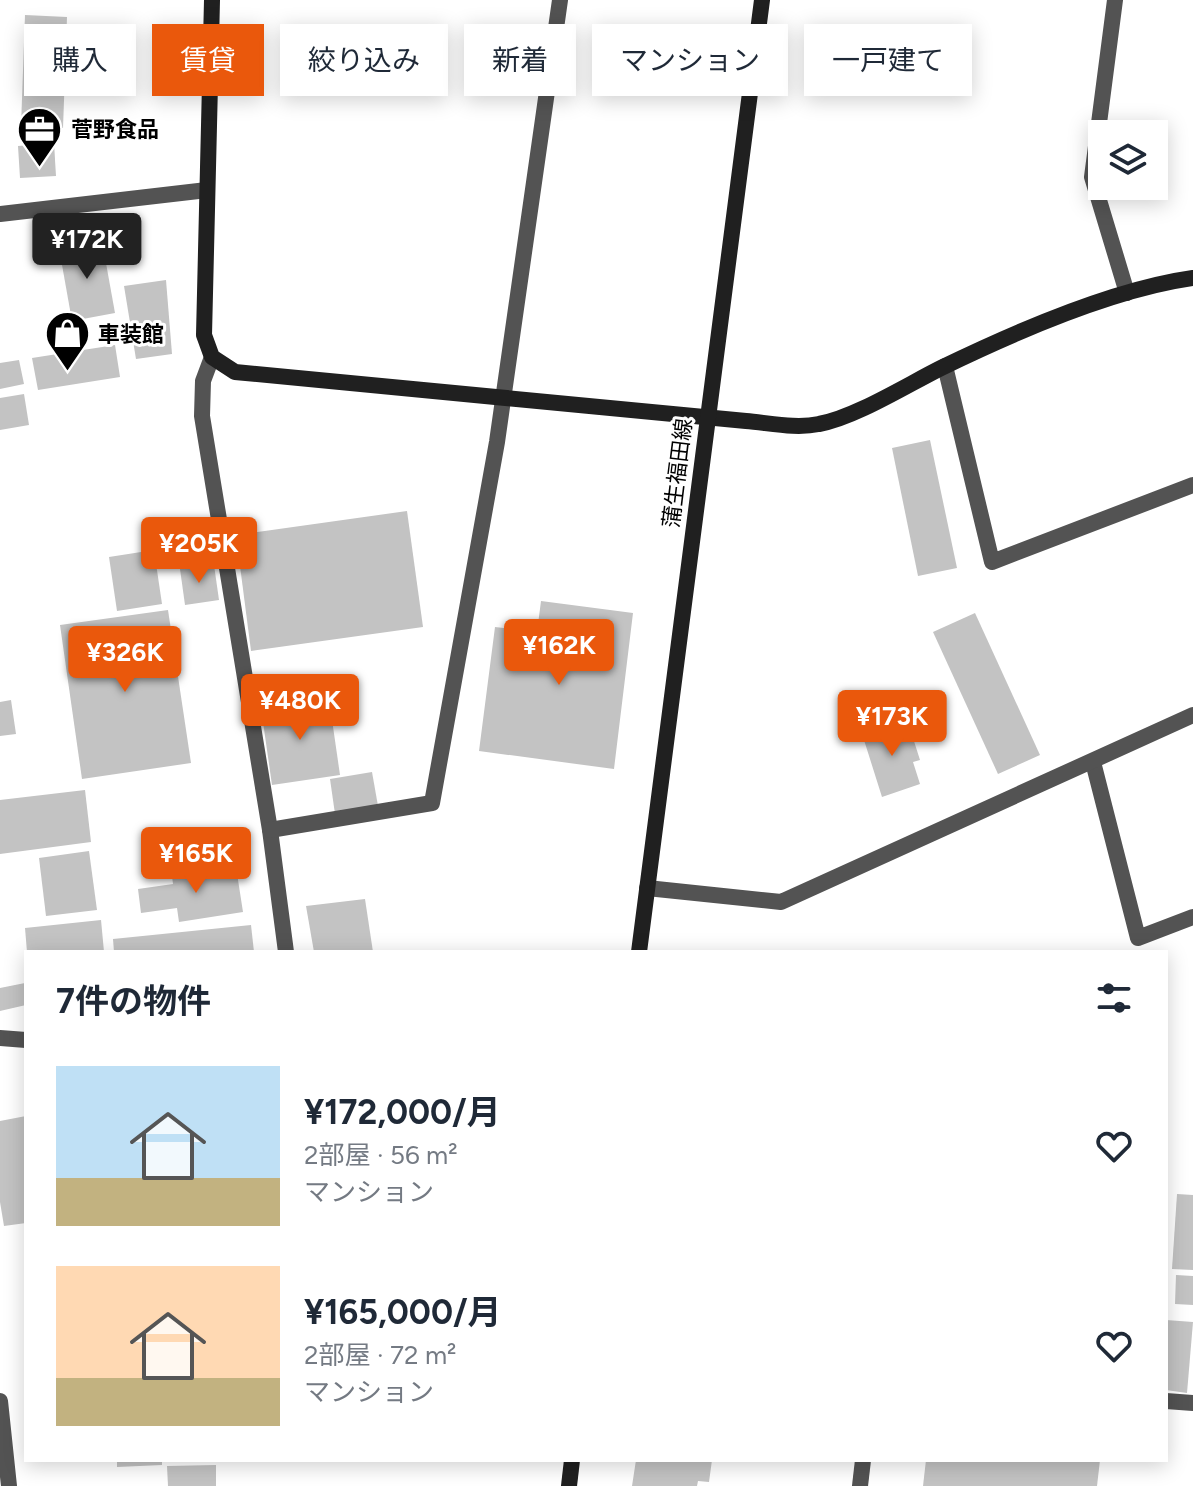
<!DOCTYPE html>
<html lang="ja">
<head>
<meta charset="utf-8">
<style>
	:root { --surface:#fff; --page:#f6f6f7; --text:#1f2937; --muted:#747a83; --accent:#ea580c }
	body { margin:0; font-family:Figtree,"Noto Sans JP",sans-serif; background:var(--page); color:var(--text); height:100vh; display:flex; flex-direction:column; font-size:30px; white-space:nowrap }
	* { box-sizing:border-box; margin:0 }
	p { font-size:26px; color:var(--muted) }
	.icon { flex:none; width:44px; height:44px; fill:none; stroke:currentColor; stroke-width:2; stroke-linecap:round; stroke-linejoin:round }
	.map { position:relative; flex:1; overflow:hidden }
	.panel { position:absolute; left:24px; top:950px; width:1144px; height:512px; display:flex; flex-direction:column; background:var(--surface); border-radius:0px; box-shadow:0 4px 20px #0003 }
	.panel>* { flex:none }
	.top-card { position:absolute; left:24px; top:24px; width:1146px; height:72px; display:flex; gap:16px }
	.buttons { position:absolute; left:1088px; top:120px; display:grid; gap:16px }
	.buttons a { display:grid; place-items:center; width:80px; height:80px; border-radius:0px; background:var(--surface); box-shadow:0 4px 20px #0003; font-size:40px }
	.price { position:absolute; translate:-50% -68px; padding:0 18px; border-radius:8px; background:var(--accent); color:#fff; font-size:26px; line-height:52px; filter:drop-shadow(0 2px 4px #0008) }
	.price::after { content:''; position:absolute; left:50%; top:48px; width:24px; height:18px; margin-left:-12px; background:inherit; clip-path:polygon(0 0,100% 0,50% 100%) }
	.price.selected { background:#222; color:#fff }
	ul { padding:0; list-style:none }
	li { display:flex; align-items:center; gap:24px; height:200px; padding:0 32px }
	li span { display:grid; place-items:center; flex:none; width:224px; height:160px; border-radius:0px; color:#555 }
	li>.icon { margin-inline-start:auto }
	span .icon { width:96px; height:96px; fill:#fffc; stroke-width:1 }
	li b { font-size:34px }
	h2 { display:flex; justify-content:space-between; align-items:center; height:96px; padding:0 32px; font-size:34px }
	.pill { padding:0 28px; border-radius:0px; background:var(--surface); box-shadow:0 4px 20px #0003; font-size:28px; line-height:72px }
	.pill.selected { background:var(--accent); color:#fff }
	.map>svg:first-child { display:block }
	.building { fill:#c3c3c3 }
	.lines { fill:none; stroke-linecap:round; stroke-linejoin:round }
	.street { stroke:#535353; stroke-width:16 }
	.secondary { stroke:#202020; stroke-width:16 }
	.labels { text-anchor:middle; stroke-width:6; stroke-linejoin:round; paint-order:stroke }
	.poi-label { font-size:22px; font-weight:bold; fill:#000; stroke:#fff; text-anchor:start }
	.street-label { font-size:22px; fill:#000; stroke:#fff }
</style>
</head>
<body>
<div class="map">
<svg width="1193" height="1486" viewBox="0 0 1193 1486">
	<rect width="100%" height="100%" fill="#fff"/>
	<g class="building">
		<path d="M25 15 67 17 63 128 21 126Z"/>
		<path d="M54 143 56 176 20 178 18 146Z"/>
		<path d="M102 241 115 313 72 321 59 248Z"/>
		<path d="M166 280 172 354 136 359 124 286Z"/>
		<path d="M115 345 120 377 38 390 32 358Z"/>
		<path d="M19 360 24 384 0 389V363Z"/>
		<path d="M24 394 29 425 0 430V398Z"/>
		<path d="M930 440 957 568 918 576 892 448Z"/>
		<path d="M407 511 423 627 251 651 236 535Z"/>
		<path d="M154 550 162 604 117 611 109 557Z"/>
		<path d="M214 565 219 600 185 605 180 569Z"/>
		<path d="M541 601 633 613 614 769 479 751 495 627 537 632Z"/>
		<path d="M168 610 191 763 82 779 60 625Z"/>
		<path d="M975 613 1040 755 998 774 933 632Z"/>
		<path d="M329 699 340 775 272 785 261 708Z"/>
		<path d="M11 700 16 734 0 736V702Z"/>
		<path d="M882 712 889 733 902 728 906 741 913 738 920 760 913 762 920 784 882 797 864 740 876 736 869 716Z"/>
		<path d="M372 772 378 806 335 814 330 779Z"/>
		<path d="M85 790 91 842 0 854V800Z"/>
		<path d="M89 851 97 910 46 916 39 858Z"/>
		<path d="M236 867 243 912 179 922 177 908 141 913 138 889 173 884 172 876Z"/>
		<path d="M365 899 373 952H314L306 906Z"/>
		<path d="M101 920 104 952H27L25 928Z"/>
		<path d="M251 925 254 952H114L113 939Z"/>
		<path d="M25 983 26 1005 0 1011V988Z"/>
		<path d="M26 1116V1223L4 1226 0 1202V1121Z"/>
		<path d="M1177 1194 1193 1195V1270L1172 1269Z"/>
		<path d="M1176 1275 1193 1276V1305L1175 1304Z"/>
		<path d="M1166 1320 1193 1322 1187 1393 1166 1390Z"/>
		<path d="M117 1460H162V1465L117 1467Z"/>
		<path d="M636 1460H712L709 1482 698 1481 697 1486H632Z"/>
		<path d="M926 1460H1100L1097 1486H923Z"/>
		<path d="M216 1465V1486H168L167 1466Z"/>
	</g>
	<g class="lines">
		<g class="street">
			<path d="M1115 0 1092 177 1127 293"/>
			<path d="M0 214 207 190"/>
			<path d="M212 357 203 381 202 416 270 830 286 952"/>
			<path d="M945 366 992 562 1193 485"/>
			<path d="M1093 762 1138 938 1193 917"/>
			<path d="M270 830 432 803 497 442 560 0"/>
			<path d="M647 888 781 902 1193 715"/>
			<path d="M0 1038 26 1040"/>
			<path d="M0 1401 9 1486"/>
			<path d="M1166 1401 1193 1403"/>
			<path d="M860 1486 863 1460"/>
		</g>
		<g class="secondary">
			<path d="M212 0 204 335 212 357 235 372 746 421C770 423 796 429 819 424 854 418 907 385 941 368 1013 333 1114 289 1193 278"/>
			<path d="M639 952 762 0"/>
			<path d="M569 1486 572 1460"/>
		</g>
	</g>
	<defs>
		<symbol id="office-pin" viewBox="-11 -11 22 30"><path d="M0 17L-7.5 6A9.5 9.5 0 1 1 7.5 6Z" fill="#000" stroke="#fff"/><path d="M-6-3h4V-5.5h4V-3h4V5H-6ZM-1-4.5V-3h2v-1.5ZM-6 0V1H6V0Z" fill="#fff"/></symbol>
		<symbol id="shop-pin" viewBox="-11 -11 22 30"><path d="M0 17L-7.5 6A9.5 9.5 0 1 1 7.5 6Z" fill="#000" stroke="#fff"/><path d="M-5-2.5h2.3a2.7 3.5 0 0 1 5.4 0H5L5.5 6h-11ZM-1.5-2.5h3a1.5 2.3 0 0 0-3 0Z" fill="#fff"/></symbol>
	</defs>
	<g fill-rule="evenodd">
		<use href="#office-pin" x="14" y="104" width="51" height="69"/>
		<use href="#shop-pin" x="42" y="308" width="51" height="69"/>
	</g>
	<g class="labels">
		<g class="poi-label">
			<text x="71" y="137">菅野食品</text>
			<text x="98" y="342">車装館</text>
		</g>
		<g class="street-label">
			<text transform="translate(677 473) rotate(-83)" y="8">蒲生福田線</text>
		</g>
	</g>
</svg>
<div class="buttons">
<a><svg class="icon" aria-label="layers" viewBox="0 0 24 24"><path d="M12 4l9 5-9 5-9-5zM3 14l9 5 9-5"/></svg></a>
</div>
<b class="price selected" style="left:87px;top:281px">¥172K</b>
<b class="price" style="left:199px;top:585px">¥205K</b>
<b class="price" style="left:559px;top:687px">¥162K</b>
<b class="price" style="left:125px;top:694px">¥326K</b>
<b class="price" style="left:300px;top:742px">¥480K</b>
<b class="price" style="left:892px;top:758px">¥173K</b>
<b class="price" style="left:196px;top:895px">¥165K</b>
<div class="top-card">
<a class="pill">購入</a>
<a class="pill selected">賃貸</a>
<a class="pill">絞り込み</a>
<a class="pill">新着</a>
<a class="pill">マンション</a>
<a class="pill">一戸建て</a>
</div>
<section class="panel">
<h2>7件の物件<svg class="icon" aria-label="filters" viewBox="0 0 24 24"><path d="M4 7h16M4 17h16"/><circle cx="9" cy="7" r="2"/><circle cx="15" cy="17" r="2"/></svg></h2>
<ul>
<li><span style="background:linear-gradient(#bfe0f5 70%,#c2b280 0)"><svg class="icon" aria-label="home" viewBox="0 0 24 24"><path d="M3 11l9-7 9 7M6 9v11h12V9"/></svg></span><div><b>¥172,000/月</b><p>2部屋 · 56 m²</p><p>マンション</p></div><svg class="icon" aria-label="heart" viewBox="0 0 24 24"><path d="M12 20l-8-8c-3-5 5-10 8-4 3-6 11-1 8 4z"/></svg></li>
<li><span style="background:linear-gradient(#ffd9b3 70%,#c2b280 0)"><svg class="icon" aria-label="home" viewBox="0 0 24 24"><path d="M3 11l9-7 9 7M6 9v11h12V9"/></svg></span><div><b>¥165,000/月</b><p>2部屋 · 72 m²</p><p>マンション</p></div><svg class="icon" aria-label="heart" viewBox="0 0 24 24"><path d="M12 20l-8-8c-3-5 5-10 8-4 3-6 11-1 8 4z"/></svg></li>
</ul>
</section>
</div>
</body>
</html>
